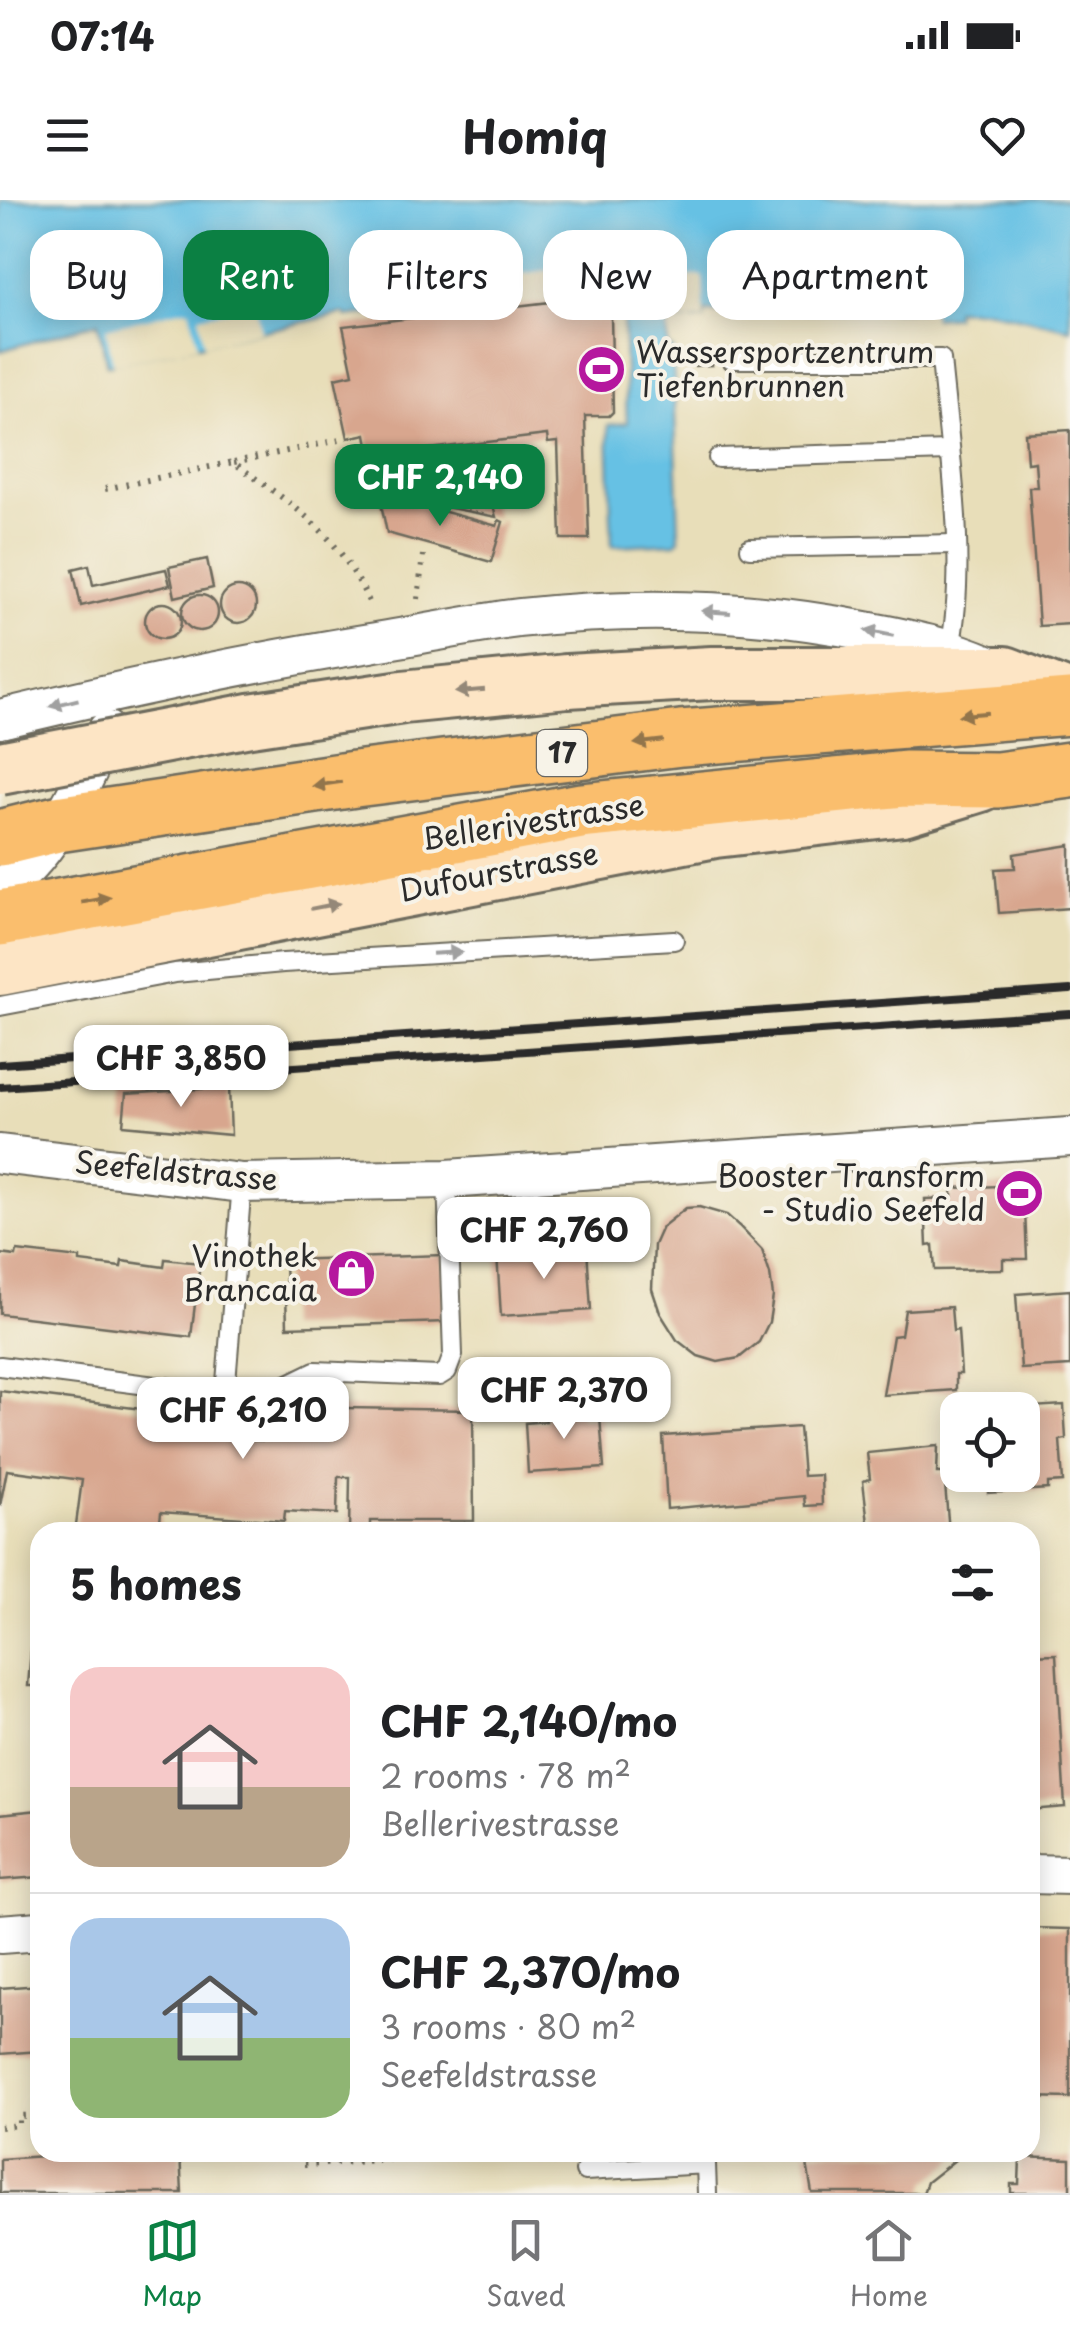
<!DOCTYPE html>
<html lang="en">
<head>
<meta charset="utf-8">
<style>
	:root { --surface:#fff; --page:#f6f6f6; --text:#202124; --muted:#757577; --line:#e0e0e0; --accent:#0b8043 }
	body { margin:0; font-family:"Playpen Sans",sans-serif; background:var(--page); color:var(--text); height:100vh; display:flex; flex-direction:column; font-size:38px; white-space:nowrap }
	* { box-sizing:border-box; margin:0 }
	p { font-size:32px; color:var(--muted) }
	.icon { flex:none; width:55px; height:55px; fill:none; stroke:currentColor; stroke-width:2; stroke-linecap:round; stroke-linejoin:round }
	.map { position:relative; flex:1; overflow:hidden }
	.sheet { position:absolute; left:30px; top:1322px; width:1010px; height:640px; display:flex; flex-direction:column; background:var(--surface); border-radius:30px; box-shadow:0 5px 25px #0003 }
	.sheet>* { flex:none }
	.banner { position:absolute; left:30px; top:30px; width:1010px; height:90px; display:flex; gap:20px }
	.fabs { position:absolute; left:940px; top:1192px; display:grid; gap:20px }
	.fabs a { display:grid; place-items:center; width:100px; height:100px; border-radius:20px; background:var(--surface); box-shadow:0 5px 25px #0003; font-size:50px }
	.price { position:absolute; translate:-50% -85px; padding:0 22px; border-radius:20px; background:#fff; color:#222; font-size:32px; line-height:65px; filter:drop-shadow(0 2px 5px #0008) }
	.price::after { content:''; position:absolute; left:50%; top:60px; width:30px; height:22px; margin-left:-15px; background:inherit; clip-path:polygon(0 0,100% 0,50% 100%) }
	.price.active { background:var(--accent); color:#fff }
	ul { padding:0; list-style:none }
	li { display:flex; align-items:center; gap:30px; height:250px; padding:0 40px }
	li+li { border-top:2px solid var(--line) }
	li span { display:grid; place-items:center; flex:none; width:280px; height:200px; border-radius:30px; color:#555 }
	li>.icon { margin-inline-start:auto }
	span .icon { width:120px; height:120px; fill:#fffc; stroke-width:1 }
	li b { font-size:42px }
	h2 { display:flex; justify-content:space-between; align-items:center; height:120px; padding:0 40px; font-size:42px }
	.chip { padding:0 35px; border-radius:30px; background:var(--surface); box-shadow:0 5px 25px #0003; font-size:35px; line-height:90px }
	.chip.active { background:var(--accent); color:#fff }
	.status { display:flex; justify-content:space-between; align-items:center; height:70px; padding:0 50px; background:var(--surface); direction:ltr }
	.status svg { height:28px; fill:currentColor }
	header { display:flex; justify-content:space-between; align-items:center; height:130px; padding:0 40px; background:var(--surface); font-size:45px; font-weight:700 }
	.dock { display:flex; justify-content:space-around; align-items:center; height:140px; border-top:2px solid var(--line); background:var(--surface); font-size:28px; color:var(--muted) }
	.dock a { display:grid; justify-items:center; gap:5px }
	.dock .active { color:var(--accent) }
	.map>svg:first-child { display:block }
	.water { fill:#66c1e4; stroke:#487688; stroke-width:2.5 }
	.pier { fill:#e8deb9 }
	.building { fill:#d8a68e }
	.lines { fill:none; stroke-linecap:round; stroke-linejoin:round }
	.lane-casing { stroke:#6d6a5d; stroke-width:22 }
	.street-casing { stroke:#6d6a5d; stroke-width:42 }
	.secondary-casing { stroke:#6d6a5d; stroke-width:58 }
	.primary-casing { stroke:#6d6a5d; stroke-width:60 }
	.path { stroke:#6d6a5d; stroke-width:6; stroke-dasharray:2.5 8; stroke-linecap:butt }
	.lane { stroke:#fff; stroke-width:18 }
	.street { stroke:#fff; stroke-width:38 }
	.secondary { stroke:#fde5c5; stroke-width:52 }
	.primary { stroke:#fabe6d; stroke-width:55 }
	.rail { stroke:#2b2b2b; stroke-width:8 }
	.secondary-bridge-casing { stroke:#6d6a5d; stroke-width:58; stroke-linecap:butt }
	.secondary-bridge { stroke:#fde5c5; stroke-width:52 }
	.oneway { fill:#a0a0a0 }
	.oneway2 { fill:#948878 }
	.oneway3 { fill:#92744c }
	.labels { text-anchor:middle; stroke-width:8; stroke-linejoin:round; paint-order:stroke }
	.shield { fill:#f7f3e8; stroke:#686764; stroke-width:2.5 }
	.shield-label { font-size:28px; font-weight:bold; fill:#2b2b2b }
	.poi-label { font-size:30px; fill:#2b2b2b; stroke:#f7f3e8; text-anchor:end }
	.street-label { font-size:30px; fill:#2b2b2b; stroke:#f7f3e8 }
</style>
</head>
<body>
<div class="status"><b>07:14</b><svg viewBox="0 0 49 12"><path d="M0 12V9h3v3zM5 12V6h3v6zM10 12V3h3v9zM15 12V0h3v12zM26 1h20v11H26zM47 4h2v5h-2z"/></svg></div>
<header><svg class="icon" aria-label="menu" viewBox="0 0 24 24"><path d="M4 6h16M4 12h16M4 18h16"/></svg>Homiq<svg class="icon" aria-label="heart" viewBox="0 0 24 24"><path d="M12 20l-8-8c-3-5 5-10 8-4 3-6 11-1 8 4z"/></svg></header>
<div class="map">
<svg width="1070" height="1993" viewBox="0 0 1070 1993">
	<rect width="100%" height="100%" fill="#f7f3e8"/>
	<filter id="ink" filterUnits="userSpaceOnUse"><feTurbulence type="fractalNoise" baseFrequency=".01" numOctaves="2"/><feDisplacementMap in="SourceGraphic" scale="20" xChannelSelector="R" yChannelSelector="G"/><feConvolveMatrix kernelMatrix="1 2 1 2 8 2 1 2 1" color-interpolation-filters="sRGB"/></filter>
	<filter id="wash" filterUnits="userSpaceOnUse"><feTurbulence type="fractalNoise" baseFrequency=".0048" numOctaves="4" result="noise"/><feDisplacementMap in="SourceGraphic" scale="40" xChannelSelector="R" yChannelSelector="G"/><feGaussianBlur stdDeviation="2.25" result="paint"/><feColorMatrix in="noise" values="0 0 0 0 0 0 0 0 0 0 0 0 0 0 0 0 0 1.4 0 .05"/><feComposite in="paint" operator="in"/></filter>
	<g filter="url(#wash)">
		<rect width="100%" height="100%" fill="#e8deb9"/>
		<path class="water" d="M0 0H1070V129L988 110 955 109V116L933 118 931 110 705 112 704 119 667 121 668 148 673 149 679 340 676 343 612 346 608 225 627 223 622 86 346 117 345 113 107 165 98 122 0 151Z"/>
		<g class="pier">
			<path d="M918 28H926L933 123 925 115Z"/>
			<path d="M551 70 559 96 347 122 342 119 481 102 483 79Z"/>
			<path d="M703 76 704 119 667 121 666 77Z"/>
			<path d="M255 105 261 132 204 145 199 116Z"/>
			<path d="M183 109 190 110 198 146 113 165 106 128Z"/>
		</g>
		<g id="blocks">
			<g class="building">
				<path d="M559 101 560 109 572 108V104L603 102 609 107 611 115 613 212 609 216H585L589 339H561L558 242 548 243 547 235 370 256 366 234 348 238 335 178 353 174 343 126Z"/>
				<path d="M711 152 712 165 695 166V153Z"/>
				<path d="M1070 230V424L1039 426 1029 287H1037L1035 262 1027 263 1025 233Z"/>
				<path d="M464 249 474 261 480 257 496 317 430 304 407 292 392 278 393 264 399 257 410 269 433 253 443 265Z"/>
				<path d="M379 294 497 326 499 320 503 322 491 362 387 333Z"/>
				<path d="M207 359 213 388 175 397 169 367Z"/>
				<path d="M89 365 93 385 166 369 170 385 81 406 73 369Z"/>
				<circle cx="238" cy="405" r="18"/>
				<circle cx="200" cy="413" r="18"/>
				<circle cx="163" cy="421" r="18"/>
				<path d="M1070 645V708L999 713 995 669 1015 668 1014 654Z"/>
				<path d="M229 887 231 935 123 925 126 894Z"/>
				<path d="M1024 985 1027 1059H1003V1069L935 1070 933 1045 927 1046 925 999 952 998V988Z"/>
				<path d="M699 1007 727 1015 739 1026 762 1050 770 1074 773 1096 769 1122 759 1142 739 1158 718 1162 698 1156 677 1140 660 1113 652 1089 654 1045 662 1027 686 1008Z"/>
				<path d="M587 1048 591 1110 501 1116 497 1054Z"/>
				<path d="M17 1051 80 1058V1062L121 1067 122 1061 164 1067 165 1059 200 1063 191 1137 0 1114V1054L16 1056Z"/>
				<path d="M444 1055 446 1122 287 1127 285 1060Z"/>
				<path d="M1070 1090V1166L1021 1169 1016 1094Z"/>
				<path d="M951 1107 953 1131 958 1130 961 1174H956V1190L883 1195 893 1136 901 1135 905 1110Z"/>
				<path d="M0 1191 173 1213 251 1219 250 1240 282 1241V1207L473 1210 474 1321H370V1332H349L350 1277H338L337 1314 285 1311 284 1321 161 1312 159 1332H75L82 1280 7 1270 0 1306Z"/>
				<path d="M1032 1201V1207L1064 1205 1066 1239 1060 1240 1063 1282 1048 1283V1289L988 1293 987 1275H1022V1210H983V1205Z"/>
				<path d="M579 1205 580 1218 600 1217 604 1268 528 1273 525 1223 546 1221 545 1208Z"/>
				<path d="M799 1227 803 1276 821 1275 822 1305 805 1306 804 1296 667 1309 663 1236Z"/>
				<path d="M938 1246 937 1273H944L949 1332H869L863 1281 870 1279 867 1253Z"/>
				<path d="M35 1401H40V1486H28Z"/>
				<path d="M1056 1454 1065 1607 1030 1610V1455Z"/>
				<path d="M40 1610V1677L0 1680V1614Z"/>
				<path d="M1033 1728 1070 1729V1898L1030 1897Z"/>
				<path d="M40 1785V1851L0 1854V1788Z"/>
				<path d="M180 1952 182 1993H0V1959L105 1952Z"/>
				<path d="M805 1952H959L955 1960 927 1982 923 1993H812Z"/>
				<path d="M1020 1957 1070 1959V1993H1011V1984H1019Z"/>
			</g>
		</g>
	</g>
	<g filter="url(#ink)">
		<use href="#blocks" fill-opacity="0" stroke="#6d6a5d" stroke-width="2.5"/>
		<g class="lines">
			<defs>
				<g id="lane">
					<path d="M730 159H941C949 248 968 361 950 448"/>
					<path d="M718 258 949 251"/>
					<path d="M750 348 956 344"/>
					<path d="M0 806 175 773 283 763 674 740"/>
					<path d="M0 1166 225 1195 264 1196 315 1171 439 1176 447 1171 453 1155 447 979"/>
					<path d="M225 1195 242 983"/>
					<path d="M585 1971 706 1964 707 1993"/>
				</g>
				<g id="street">
					<path d="M0 519C123 489 246 463 370 443 420 435 470 424 519 418 634 406 752 408 866 431 909 439 948 447 989 465"/>
					<path d="M0 687C48 664 84 579 107 531"/>
					<path d="M0 954 242 983 447 979 1070 937"/>
					<path d="M1030 1674 1070 1675"/>
					<path d="M0 1734 40 1731"/>
				</g>
				<g id="secondary">
					<path d="M567 481 712 473H1005L1070 498"/>
					<path d="M0 769 715 631 903 609 981 585"/>
				</g>
				<g id="primary">
					<path d="M0 638 57 624 355 579 681 538 1070 507"/>
					<path d="M0 718 581 611 905 579 998 580 1070 570"/>
				</g>
			</defs>
			<use href="#lane" class="lane-casing"/>
			<use href="#street" class="street-casing"/>
			<use href="#secondary" class="secondary-casing"/>
			<use href="#primary" class="primary-casing"/>
			<g class="path">
				<path d="M621 35 623 86"/>
				<path d="M234 262 340 240"/>
				<path d="M105 289 233 262C297 309 337 330 371 406"/>
				<path d="M418 399 423 355"/>
				<path d="M0 1927 19 1925V1916L40 1915"/>
				<path d="M304 1965C378 1962 496 1945 565 1965"/>
			</g>
			<use href="#lane" class="lane"/>
			<use href="#street" class="street"/>
			<use href="#secondary" class="secondary"/>
			<use href="#primary" class="primary"/>
			<g class="rail">
				<path d="M0 864 1070 790"/>
				<path d="M0 887 1070 814"/>
			</g>
			<defs>
				<path id="secondary-bridge" d="M0 568 250 520 403 497 567 481"/>
			</defs>
			<use href="#secondary-bridge" class="secondary-bridge-casing"/>
			<use href="#secondary-bridge" class="secondary-bridge"/>
		</g>
		<defs><path id="oneway-solid" d="M-6-.8H1V-3.2L6.5 0L1 3.2V.8H-6Z" transform="scale(2.5)"/></defs>
		<g class="oneway">
			<use href="#oneway-solid" transform="translate(716 412) rotate(-176)"/>
			<use href="#oneway-solid" transform="translate(879 433) rotate(-169)"/>
			<use href="#oneway-solid" transform="translate(64 503) rotate(166)"/>
			<use href="#oneway-solid" transform="translate(447 753) rotate(-3)"/>
		</g>
		<g class="oneway2">
			<use href="#oneway-solid" transform="translate(470 491) rotate(175)"/>
			<use href="#oneway-solid" transform="translate(325 706) rotate(-11)"/>
		</g>
		<g class="oneway3">
			<use href="#oneway-solid" transform="translate(973 514) rotate(175)"/>
			<use href="#oneway-solid" transform="translate(649 542) rotate(173)"/>
			<use href="#oneway-solid" transform="translate(327 584) rotate(171)"/>
			<use href="#oneway-solid" transform="translate(96 700) rotate(-10)"/>
		</g>
	</g>
	<defs>
		<symbol id="stadium-disc" viewBox="-11 -11 22 22"><circle r="9.5" fill="#b5179e" stroke="#f7f3e8"/><path d="M0-5a6.5 5 0 1 0 0 10a6.5 5 0 1 0 0-10ZM-3.5-1.8h7v3.6h-7Z" fill="#fff"/></symbol>
		<symbol id="shop-disc" viewBox="-11 -11 22 22"><circle r="9.5" fill="#b5179e" stroke="#f7f3e8"/><path d="M-5-2.5h2.3a2.7 3.5 0 0 1 5.4 0H5L5.5 6h-11ZM-1.5-2.5h3a1.5 2.3 0 0 0-3 0Z" fill="#fff"/></symbol>
	</defs>
	<g fill-rule="evenodd">
		<use href="#stadium-disc" x="574" y="142" width="55" height="55"/>
		<use href="#stadium-disc" x="992" y="966" width="55" height="55"/>
		<use href="#shop-disc" x="324" y="1046" width="55" height="55"/>
	</g>
	<g class="labels">
		<rect class="shield" x="537" y="530" width="50" height="46" rx="8"/>
		<g class="shield-label">
			<text x="562" y="563">17</text>
		</g>
		<g class="poi-label">
			<text x="636" y="163" text-anchor="start">Wassersportzentrum<tspan x="636" dy="34">Tiefenbrunnen</tspan></text>
			<text x="985" y="987">Booster Transform<tspan x="985" dy="34">- Studio Seefeld</tspan></text>
			<text x="317" y="1067">Vinothek<tspan x="317" dy="34">Brancaia</tspan></text>
		</g>
		<g class="street-label">
			<text transform="translate(533 623) rotate(-9)" y="10">Bellerivestrasse</text>
			<text transform="translate(499 673) rotate(-11)" y="10">Dufourstrasse</text>
			<text transform="translate(176 972) rotate(5)" y="10">Seefeldstrasse</text>
		</g>
	</g>
</svg>
<div class="fabs">
<a><svg class="icon" aria-label="locate" viewBox="0 0 24 24"><circle cx="12" cy="12" r="6"/><path d="M12 2v4M12 18v4M2 12h4M18 12h4"/></svg></a>
</div>
<b class="price active" style="left:440px;top:329px">CHF 2,140</b>
<b class="price" style="left:181px;top:910px">CHF 3,850</b>
<b class="price" style="left:544px;top:1082px">CHF 2,760</b>
<b class="price" style="left:564px;top:1242px">CHF 2,370</b>
<b class="price" style="left:243px;top:1262px">CHF 6,210</b>
<div class="banner">
<a class="chip">Buy</a>
<a class="chip active">Rent</a>
<a class="chip">Filters</a>
<a class="chip">New</a>
<a class="chip">Apartment</a>
</div>
<section class="sheet">
<h2>5 homes<svg class="icon" aria-label="filters" viewBox="0 0 24 24"><path d="M4 7h16M4 17h16"/><circle cx="9" cy="7" r="2"/><circle cx="15" cy="17" r="2"/></svg></h2>
<ul>
<li><span style="background:linear-gradient(#f6c9c9 60%,#b9a48a 0)"><svg class="icon" aria-label="home" viewBox="0 0 24 24"><path d="M3 11l9-7 9 7M6 9v11h12V9"/></svg></span><div><b>CHF 2,140/mo</b><p>2 rooms · 78 m²</p><p>Bellerivestrasse</p></div></li>
<li><span style="background:linear-gradient(#a9c7e8 60%,#8fb573 0)"><svg class="icon" aria-label="home" viewBox="0 0 24 24"><path d="M3 11l9-7 9 7M6 9v11h12V9"/></svg></span><div><b>CHF 2,370/mo</b><p>3 rooms · 80 m²</p><p>Seefeldstrasse</p></div></li>
</ul>
</section>
</div>
<nav class="dock">
<a class="active"><svg class="icon" aria-label="map" viewBox="0 0 24 24"><path d="M3 6l6-2 6 2 6-2v14l-6 2-6-2-6 2zM9 4v14M15 6v14"/></svg>Map</a>
<a><svg class="icon" aria-label="saved" viewBox="0 0 24 24"><path d="M7 4h10v16l-5-4-5 4z"/></svg>Saved</a>
<a><svg class="icon" aria-label="home" viewBox="0 0 24 24"><path d="M3 11l9-7 9 7M6 9v11h12V9"/></svg>Home</a>
</nav>
</body>
</html>
